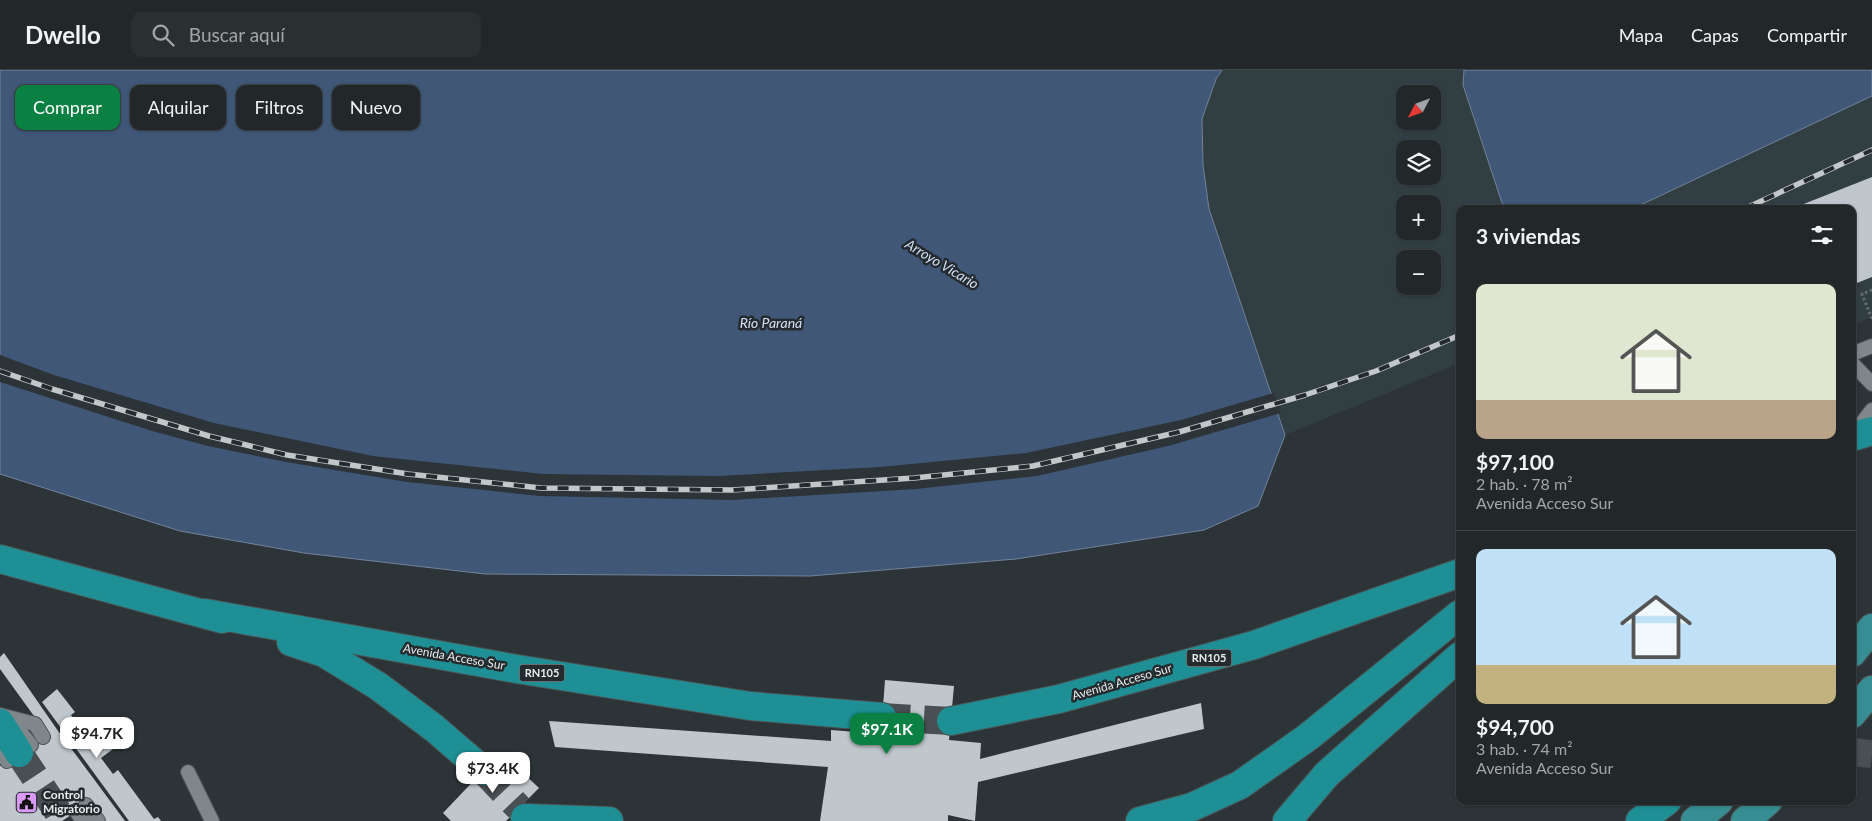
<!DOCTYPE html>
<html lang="es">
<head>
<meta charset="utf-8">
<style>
	:root { --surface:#222729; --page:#2a2f31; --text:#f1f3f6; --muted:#a2a5a8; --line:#3f4446; --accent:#0b8043 }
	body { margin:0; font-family:Lato,sans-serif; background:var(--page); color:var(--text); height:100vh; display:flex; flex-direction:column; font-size:19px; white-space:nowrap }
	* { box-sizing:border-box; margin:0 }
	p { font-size:16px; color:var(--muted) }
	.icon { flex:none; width:28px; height:28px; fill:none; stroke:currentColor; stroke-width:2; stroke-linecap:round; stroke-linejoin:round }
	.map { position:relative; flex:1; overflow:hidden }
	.panel { position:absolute; left:1456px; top:135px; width:400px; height:600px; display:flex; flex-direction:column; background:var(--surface); border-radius:10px; box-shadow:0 1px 4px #0004,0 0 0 1px var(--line) }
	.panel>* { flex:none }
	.banner { position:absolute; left:15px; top:15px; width:475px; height:45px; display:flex; gap:10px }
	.needle { width:32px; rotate:229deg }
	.tools { position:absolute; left:1396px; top:15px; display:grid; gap:10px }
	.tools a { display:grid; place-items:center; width:45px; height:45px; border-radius:10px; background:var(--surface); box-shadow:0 1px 4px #0004,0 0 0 1px var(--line); font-size:25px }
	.price { position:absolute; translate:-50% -42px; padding:0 11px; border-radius:10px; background:#fff; color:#222; font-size:16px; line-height:32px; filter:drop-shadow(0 1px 2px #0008) }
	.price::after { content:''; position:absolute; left:50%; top:30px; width:15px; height:11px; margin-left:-8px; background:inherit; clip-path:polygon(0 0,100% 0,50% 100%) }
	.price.selected { background:var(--accent); color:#fff }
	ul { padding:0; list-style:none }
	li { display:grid; align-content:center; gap:10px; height:265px; padding:0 20px }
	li+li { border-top:1px solid var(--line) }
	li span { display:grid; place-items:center; height:155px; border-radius:10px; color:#555 }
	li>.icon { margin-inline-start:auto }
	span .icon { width:90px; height:90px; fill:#fffc; stroke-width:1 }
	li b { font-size:21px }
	h2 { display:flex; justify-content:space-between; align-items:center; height:60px; padding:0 20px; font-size:21px }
	.pill { padding:0 18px; border-radius:10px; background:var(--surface); box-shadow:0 1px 4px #0004,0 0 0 1px var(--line); font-size:18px; line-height:45px }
	.pill.selected { background:var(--accent); color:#fff }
	header { display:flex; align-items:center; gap:30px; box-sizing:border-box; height:70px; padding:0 25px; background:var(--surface); border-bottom:1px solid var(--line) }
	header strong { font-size:24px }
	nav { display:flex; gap:28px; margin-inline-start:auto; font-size:18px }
	.search { width:350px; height:45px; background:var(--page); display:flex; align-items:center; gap:12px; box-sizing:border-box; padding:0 18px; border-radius:10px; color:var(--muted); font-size:19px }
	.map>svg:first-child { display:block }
	.built { fill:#313f43; fill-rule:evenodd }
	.water { fill:#405778; stroke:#72839b }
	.pier { fill:#2d3437 }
	.building { fill:#c0c7cc }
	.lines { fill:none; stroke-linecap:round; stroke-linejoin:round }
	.trunk-tunnel { stroke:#494f52; stroke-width:28; stroke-dasharray:28 14; stroke-linecap:butt }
	.service-casing { stroke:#4c5254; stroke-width:16 }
	.primary-casing { stroke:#4c5254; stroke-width:30 }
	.trunk-casing { stroke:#4c5254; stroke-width:30 }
	.path { stroke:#666c6e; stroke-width:3; stroke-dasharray:2.5 2.5; stroke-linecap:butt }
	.service { stroke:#7f878a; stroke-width:14 }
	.primary { stroke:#368e92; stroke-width:28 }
	.trunk { stroke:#1e9095; stroke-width:28 }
	.rail-casing { stroke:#c2c7c9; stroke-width:5.5 }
	.rail { stroke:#242a2d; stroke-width:4; stroke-dasharray:11; stroke-linecap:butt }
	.labels { text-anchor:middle; stroke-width:5; stroke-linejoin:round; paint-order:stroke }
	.shield { fill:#242a2d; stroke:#acb1b3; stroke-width:1 }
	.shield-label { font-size:11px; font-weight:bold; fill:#e6ebec }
	.street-label { font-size:12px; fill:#e6ebec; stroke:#242a2d }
	.poi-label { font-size:12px; font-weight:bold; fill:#e6ebec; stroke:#242a2d; text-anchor:start }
	.water-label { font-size:14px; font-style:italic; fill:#d0e0f7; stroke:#242a2d }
</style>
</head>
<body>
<header>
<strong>Dwello</strong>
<div class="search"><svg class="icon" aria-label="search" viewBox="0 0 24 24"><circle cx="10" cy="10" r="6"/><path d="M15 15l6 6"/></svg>Buscar aquí</div>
<nav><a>Mapa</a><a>Capas</a><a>Compartir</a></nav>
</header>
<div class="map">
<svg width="1872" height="751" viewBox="0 0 1872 751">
	<rect width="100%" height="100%" fill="#2d3437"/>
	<g class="built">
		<path d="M1222 0H1464L1463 15 1502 133 1511 139H1460V293L1285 365 1209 139 1203 95 1202 49 1216 9ZM1405 24H1432V51H1405ZM1405 79H1432V106H1405ZM1405 134H1432V161H1405ZM1405 189H1432V216H1405Z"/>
		<path d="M1872 26V247L1853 255 1852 139H1632Z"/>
	</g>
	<g class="water">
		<path d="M0 0H1222L1216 9 1202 49 1203 95 1209 139 1285 365 1258 436 1204 460 1016 489 810 506 485 504 304 483 180 461 0 404Z"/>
		<path d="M1464 0H1872V26L1632 139H1511L1502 133 1463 15Z"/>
	</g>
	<path class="pier" d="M0 285 54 305 214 353 373 386 543 404 718 406 880 397 1026 383 1181 350 1274 323 1281 343 1168 376 1037 406 916 419 732 430 540 426 407 412 286 392 208 376 152 361 0 312Z"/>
	<g class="building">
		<path d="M1872 107V207L1852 215V139H1791Z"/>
		<path d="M4 583 56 658 125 751H106L92 731 62 751H0V696L47 664 0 599V587Z"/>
		<path d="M885 610 954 616 949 670 981 673 980 689 1201 633 1204 659 978 712 975 751 948 745V751H820L828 697 555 677 549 651 831 671V660L881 664Z"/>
		<path d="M57 619 75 642 71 645 86 666 98 657 113 679 101 688 113 704 118 700 154 749 158 747 161 751H129L42 632Z"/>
		<path d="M501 682 539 718 506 751H451L443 743Z"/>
	</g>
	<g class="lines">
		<g class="trunk-tunnel">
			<path d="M882 647 951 651"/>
			<path d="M1852 682 1872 684"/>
			<path d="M19 683 64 751"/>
			<path d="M484 701 519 738"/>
		</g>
		<defs>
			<g id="service">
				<path d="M1852 284 1872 276"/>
				<path d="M1852 293 1872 314"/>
				<path d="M1854 363 1872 340"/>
				<path d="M0 645 35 654 43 667"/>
				<path d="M10 655 23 665 31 675"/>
				<path d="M0 681 7 691"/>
				<path d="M188 702 212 751"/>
				<path d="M86 735 98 751"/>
				<path d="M76 741 83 751"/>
			</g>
			<g id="primary">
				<path d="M1852 583 1872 558"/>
				<path d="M1852 644 1872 620"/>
				<path d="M1695 751 1719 731"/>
				<path d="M1745 751 1768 731"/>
			</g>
			<g id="trunk">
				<path d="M1852 367 1872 361"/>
				<path d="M0 489 222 549"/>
				<path d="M205 543 517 599 750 636 882 647"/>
				<path d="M291 572 324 583 378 616 434 658 484 701"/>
				<path d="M951 651 1059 629 1254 575 1460 503"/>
				<path d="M0 653 19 683"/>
				<path d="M525 748 609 751"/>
				<path d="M1140 751 1192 737 1240 715 1308 667 1460 544"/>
				<path d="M1287 751 1327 704 1460 586"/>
				<path d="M1640 751 1667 731"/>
			</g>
		</defs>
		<use href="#service" class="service-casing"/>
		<use href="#primary" class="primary-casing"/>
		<use href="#trunk" class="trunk-casing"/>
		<path class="path" d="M1872 220 1862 224 1872 249"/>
		<use href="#service" class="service"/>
		<use href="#primary" class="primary"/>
		<use href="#trunk" class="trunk"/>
		<defs>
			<g id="rail">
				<path d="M1744 139 1872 80"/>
				<path d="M0 301 52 319 209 366 287 385 408 404 541 418 732 420 914 408 1033 396 1179 362 1305 325 1376 301 1460 265"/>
			</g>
		</defs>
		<use href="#rail" class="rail-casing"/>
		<use href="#rail" class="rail"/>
	</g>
	<defs>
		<symbol id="civic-square" viewBox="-11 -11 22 22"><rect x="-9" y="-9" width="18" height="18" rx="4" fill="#d99af7" stroke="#242a2d"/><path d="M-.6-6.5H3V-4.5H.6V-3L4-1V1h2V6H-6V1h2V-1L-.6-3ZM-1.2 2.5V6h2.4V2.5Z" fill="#111"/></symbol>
	</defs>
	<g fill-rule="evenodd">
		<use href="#civic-square" x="14" y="720" width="25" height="25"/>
	</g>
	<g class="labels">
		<g class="shield">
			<rect x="1186.5" y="579.5" width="45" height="17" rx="4"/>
			<rect x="519.5" y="594.5" width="45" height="17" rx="4"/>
		</g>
		<g class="shield-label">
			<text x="1209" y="592">RN105</text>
			<text x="542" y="607">RN105</text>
		</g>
		<g class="street-label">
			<text transform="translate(454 587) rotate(10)" y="4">Avenida Acceso Sur</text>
			<text transform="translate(1122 612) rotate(-16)" y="4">Avenida Acceso Sur</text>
		</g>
		<g class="poi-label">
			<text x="43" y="729">Control<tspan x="43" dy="14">Migratorio</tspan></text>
		</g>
		<g class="water-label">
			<text transform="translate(942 194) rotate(31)" y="5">Arroyo Vicario</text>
			<text x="771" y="258">Río Paraná</text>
		</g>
	</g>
</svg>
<div class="tools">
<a><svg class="needle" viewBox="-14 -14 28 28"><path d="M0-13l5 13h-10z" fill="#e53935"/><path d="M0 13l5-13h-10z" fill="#a2a5a8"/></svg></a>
<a><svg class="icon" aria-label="layers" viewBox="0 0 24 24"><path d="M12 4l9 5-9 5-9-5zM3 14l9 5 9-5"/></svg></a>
<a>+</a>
<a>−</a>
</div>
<b class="price selected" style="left:887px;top:685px">$97.1K</b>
<b class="price" style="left:97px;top:689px">$94.7K</b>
<b class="price" style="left:493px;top:724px">$73.4K</b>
<div class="banner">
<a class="pill selected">Comprar</a>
<a class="pill">Alquilar</a>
<a class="pill">Filtros</a>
<a class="pill">Nuevo</a>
</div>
<section class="panel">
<h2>3 viviendas<svg class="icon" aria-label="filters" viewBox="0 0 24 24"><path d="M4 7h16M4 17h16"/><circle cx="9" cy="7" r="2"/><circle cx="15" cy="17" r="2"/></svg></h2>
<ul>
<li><span style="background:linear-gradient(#dfe7d0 75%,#b9a48a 0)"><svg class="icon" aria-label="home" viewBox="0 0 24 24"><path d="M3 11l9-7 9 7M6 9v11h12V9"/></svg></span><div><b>$97,100</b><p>2 hab. · 78 m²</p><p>Avenida Acceso Sur</p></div></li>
<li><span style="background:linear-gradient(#bfe0f5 75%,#c2b280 0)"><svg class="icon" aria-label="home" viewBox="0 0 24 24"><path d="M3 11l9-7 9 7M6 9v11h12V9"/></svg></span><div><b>$94,700</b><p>3 hab. · 74 m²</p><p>Avenida Acceso Sur</p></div></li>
</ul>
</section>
</div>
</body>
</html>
